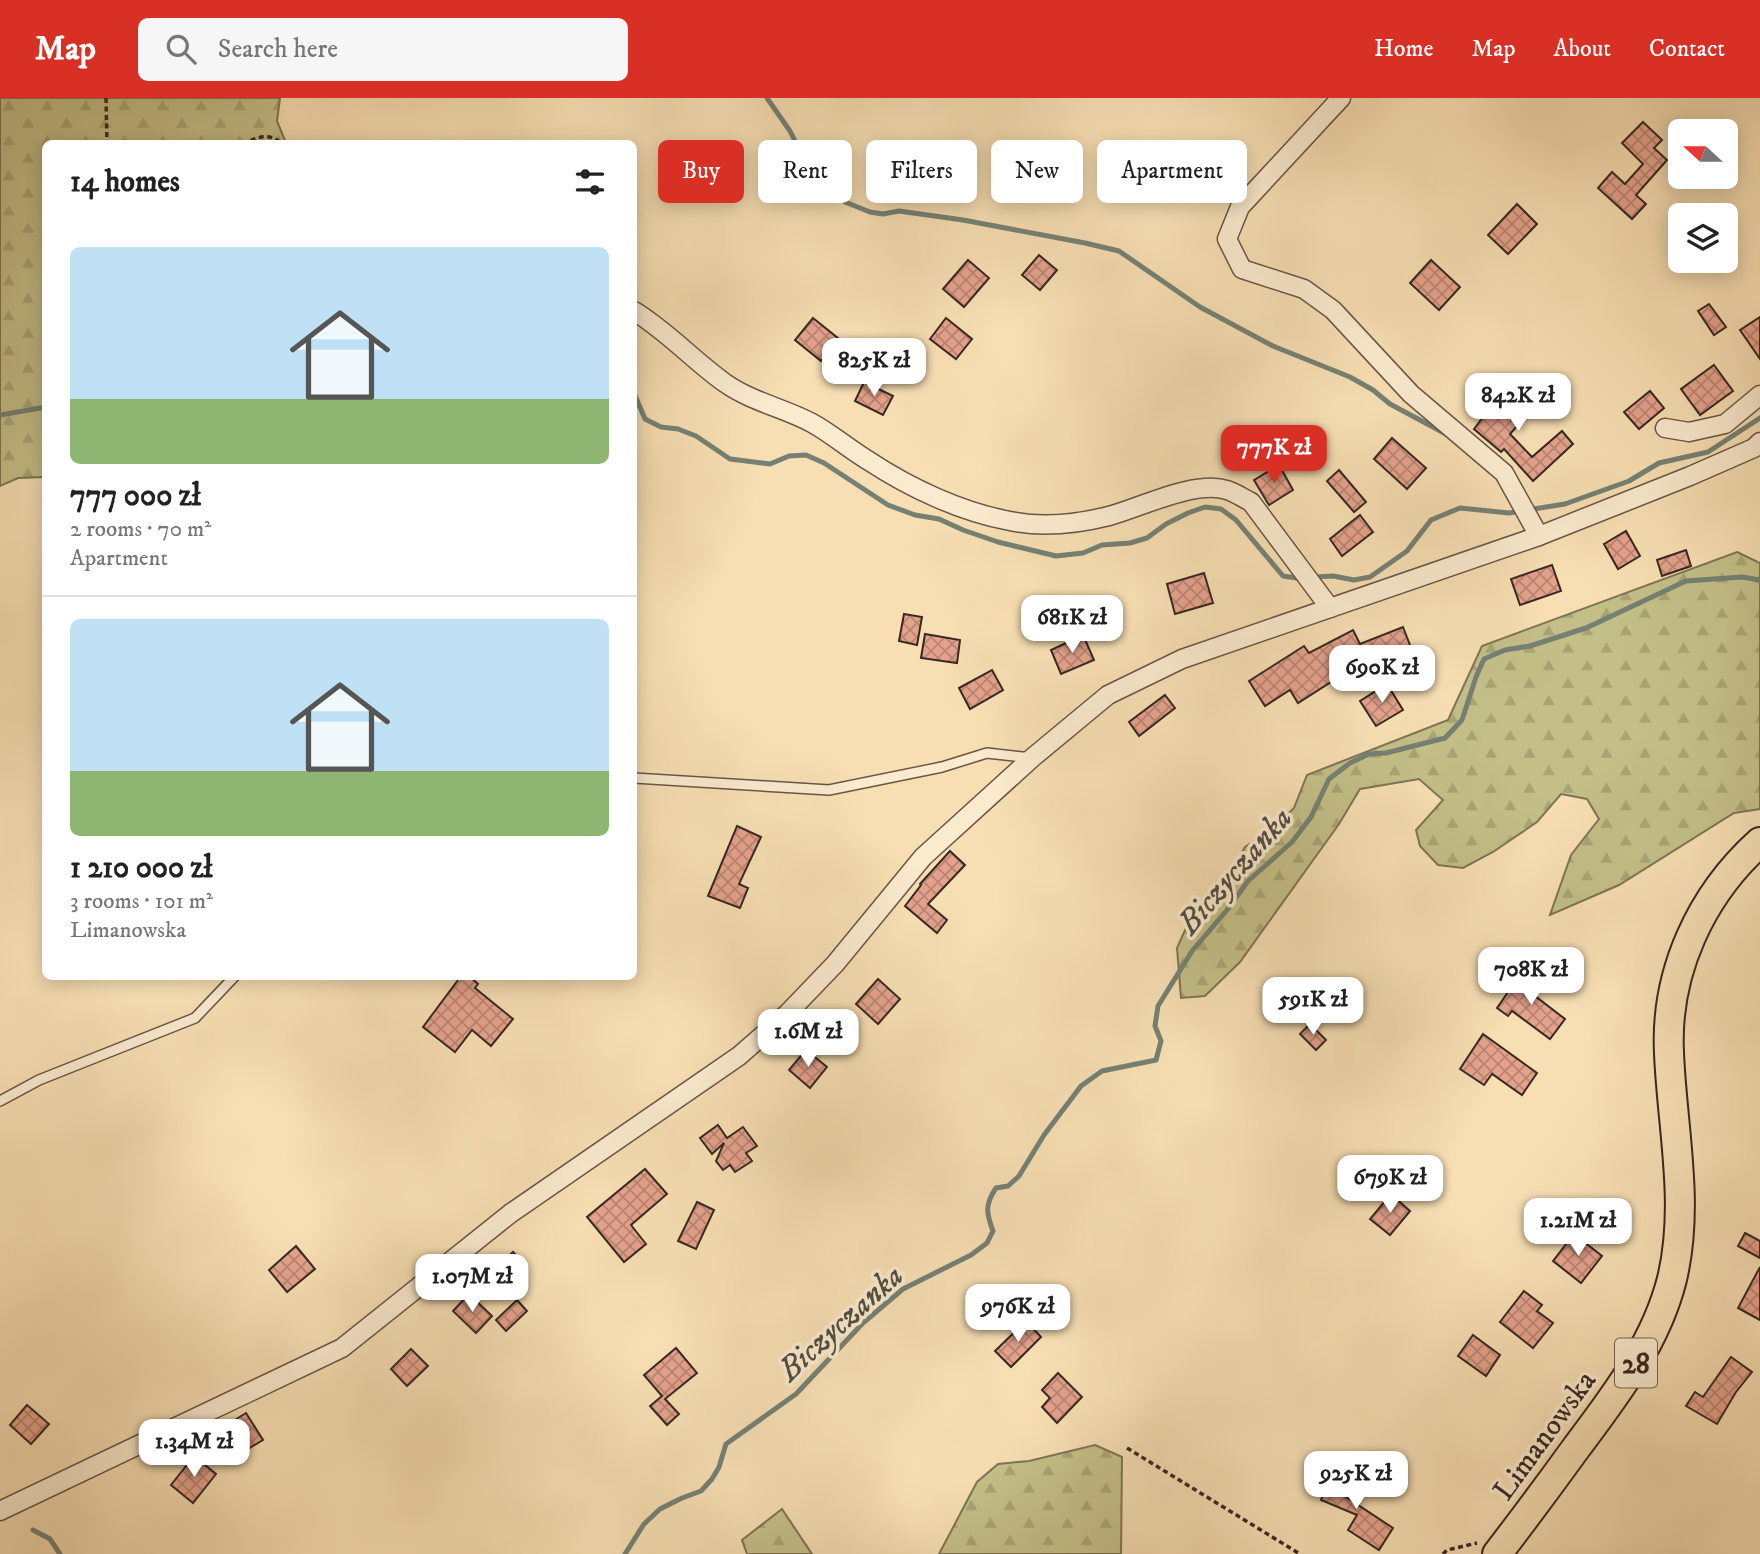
<!DOCTYPE html>
<html lang="en">
<head>
<meta charset="utf-8">
<style>
	:root { --surface:#fff; --page:#f6f6f6; --text:#222; --muted:#767676; --line:#e0e0e0; --accent:#d93025 }
	body { margin:0; font-family:"IM FELL DW Pica",serif; background:var(--page); color:var(--text); height:100vh; display:flex; flex-direction:column; font-size:26px; white-space:nowrap }
	* { box-sizing:border-box; margin:0 }
	p { font-size:23px; color:var(--muted) }
	.icon { flex:none; width:38px; height:38px; fill:none; stroke:currentColor; stroke-width:2; stroke-linecap:round; stroke-linejoin:round }
	.map { position:relative; flex:1; overflow:hidden }
	.panel { position:absolute; left:42px; top:42px; width:595px; height:840px; display:flex; flex-direction:column; background:var(--surface); border-radius:10px; box-shadow:0 4px 18px #0003 }
	.panel>* { flex:none }
	.guide { position:absolute; left:658px; top:42px; width:665px; height:63px; display:flex; gap:14px }
	.needle { width:46px; rotate:291deg }
	.controls { position:absolute; left:1668px; top:21px; display:grid; gap:14px }
	.controls a { display:grid; place-items:center; width:70px; height:70px; border-radius:10px; background:var(--surface); box-shadow:0 4px 18px #0003; font-size:35px }
	.price { position:absolute; translate:-50% -60px; padding:0 16px; border-radius:14px; background:#fff; color:#222; font-size:23px; line-height:46px; filter:drop-shadow(0 2px 4px #0008) }
	.price::after { content:''; position:absolute; left:50%; top:42px; width:21px; height:16px; margin-left:-10px; background:inherit; clip-path:polygon(0 0,100% 0,50% 100%) }
	.price.selected { background:var(--accent); color:#fff }
	ul { padding:0; list-style:none }
	li { display:grid; align-content:center; gap:14px; height:371px; padding:0 28px }
	li+li { border-top:2px solid var(--line) }
	li span { display:grid; place-items:center; height:217px; border-radius:10px; color:#555 }
	li>.icon { margin-inline-start:auto }
	span .icon { width:126px; height:126px; fill:#fffc; stroke-width:1 }
	li b { font-size:30px }
	h2 { display:flex; justify-content:space-between; align-items:center; height:84px; padding:0 28px; font-size:30px }
	.tag { padding:0 24px; border-radius:10px; background:var(--surface); box-shadow:0 4px 18px #0003; font-size:24px; line-height:63px }
	.tag.selected { background:var(--accent); color:#fff }
	header { display:flex; align-items:center; gap:42px; box-sizing:border-box; height:98px; padding:0 35px; background:var(--accent); color:#fff }
	header strong { font-size:33px }
	nav { display:flex; gap:38px; margin-inline-start:auto; font-size:24px }
	.search { width:490px; height:63px; background:var(--page); display:flex; align-items:center; gap:18px; box-sizing:border-box; padding:0 24px; border-radius:10px; color:var(--muted); font-size:26px }
	.map>svg:first-child { display:block }
	.forest { fill:url(#forest-firs); stroke:#7e7454; stroke-width:2 }
	.lines { fill:none; stroke-linecap:round; stroke-linejoin:round }
	.stream { stroke:#758174; stroke-width:5 }
	.building { fill:url(#building-cross-hatch); stroke:#382821; stroke-width:2 }
	.lane-casing { stroke:#685646; stroke-width:12 }
	.street-casing { stroke:#685646; stroke-width:21 }
	.primary-casing { stroke:#382821; stroke-width:32 }
	.path { stroke:#382821; stroke-width:3.5; stroke-dasharray:5 3.5; stroke-linecap:butt }
	.lane { stroke:#faeace; stroke-width:9 }
	.street { stroke:#faeace; stroke-width:18 }
	.primary { stroke:#f7deb3; stroke-width:28 }
	.labels { text-anchor:middle; stroke-width:7; stroke-linejoin:round; paint-order:stroke }
	.shield { fill:#faeace; stroke:#726255; stroke-width:2 }
	.shield-label { font-size:28px; font-weight:bold; fill:#382821 }
	.street-label { font-size:30px; fill:#382821; stroke:#faeace }
	.water-label { font-size:32px; font-style:italic; fill:#514d44; stroke:#faeace }
</style>
</head>
<body>
<header>
<strong>Map</strong>
<div class="search"><svg class="icon" aria-label="search" viewBox="0 0 24 24"><circle cx="10" cy="10" r="6"/><path d="M15 15l6 6"/></svg>Search here</div>
<nav><a>Home</a><a>Map</a><a>About</a><a>Contact</a></nav>
</header>
<div class="map">
<svg width="1760" height="1456" viewBox="0 0 1760 1456">
	<defs>
		<pattern id="forest-firs" width="22" height="20" patternUnits="userSpaceOnUse" patternTransform="scale(1.75)"><rect width="22" height="20" fill="#c4bf88"/><path d="M5 1l3.5 6h-7zM16 11l3.5 6h-7z" fill="#a9a475"/></pattern>
		<pattern id="building-cross-hatch" width="8" height="8" patternUnits="userSpaceOnUse" patternTransform="scale(1.75)"><rect width="8" height="8" fill="#e4a28c"/><path d="M0 0l8 8M0 8l8-8" fill="none" stroke="#ba8472"/></pattern>
	</defs>
	<rect width="100%" height="100%" fill="#f7deb3"/>
	<filter id="stains"><feTurbulence type="fractalNoise" baseFrequency=".00286" numOctaves="4"/><feColorMatrix values="0 0 0 0 .2 0 0 0 0 .09 0 0 0 0 .02 0 0 0 .5 -.17"/></filter>
	<radialGradient id="worn" r=".72"><stop offset=".6" stop-color="#630" stop-opacity="0"/><stop offset="1" stop-color="#630" stop-opacity=".3"/></radialGradient>
	<g class="forest">
		<path d="M0 0H280L277 23 286 45 46 46 45 379 18 380 0 388Z"/>
		<path d="M1737 454 1760 465V711L1734 715 1619 787 1550 817 1571 757 1599 721 1587 701 1561 696 1537 724 1493 754 1463 770 1438 767 1420 748 1416 732 1443 702 1419 681 1360 691 1339 726 1240 864 1205 898 1181 900 1177 850 1186 830 1229 776 1245 749 1272 731 1294 710 1307 677 1448 622 1482 548Z"/>
		<path d="M1095 1347 1122 1359 1121 1456H939L977 1384 998 1366 1029 1363Z"/>
		<path d="M782 1411 812 1456H747L742 1442Z"/>
	</g>
	<g class="lines">
		<g class="stream">
			<path d="M767 0 790 33 808 69 824 88 845 104 870 114 883 116 899 113 963 122 1085 145 1119 153 1200 209 1273 248 1350 279 1373 292 1390 306 1446 336"/>
			<path d="M634 295 645 321 661 329 678 331 696 338 730 361 770 366 789 358 806 357 824 365 888 407 915 417 939 421 963 432 998 444 1056 458 1083 455 1102 447 1130 445 1147 440 1166 426 1188 415 1205 409 1221 411 1236 422 1283 478 1304 481"/>
			<path d="M0 317 46 309"/>
			<path d="M1314 479 1333 478 1354 482 1370 479 1407 453 1431 422 1460 410 1509 415 1565 406 1629 383 1659 365 1708 354 1760 320"/>
			<path d="M33 1432 50 1441 60 1456"/>
			<path d="M625 1456 644 1426 660 1411 682 1400 701 1393 712 1381 719 1369 726 1346 796 1296 863 1225 903 1191 971 1157 987 1145 993 1133C986 1115 985 1106 996 1090L1008 1088 1019 1078 1044 1037 1081 988 1102 973 1156 962 1161 943 1155 928 1158 908 1192 853 1227 812 1248 783 1292 744 1311 719 1329 681 1350 665 1369 656 1386 655 1445 640 1462 622 1476 579 1484 561 1505 552 1530 548 1586 530 1686 483 1742 479 1760 482"/>
		</g>
	</g>
	<g class="building">
		<path d="M1643 24 1662 42 1654 50 1667 62 1636 97 1646 106 1632 121 1598 90 1612 74 1625 86 1643 66 1622 45Z"/>
		<path d="M1517 106 1537 126 1508 156 1488 137Z"/>
		<path d="M1039 157 1057 172 1040 192 1022 177Z"/>
		<path d="M968 162 989 180 964 209 943 191Z"/>
		<path d="M1431 162 1460 189 1439 212 1410 185Z"/>
		<path d="M1709 206 1726 229 1714 237 1698 213Z"/>
		<path d="M1760 219V261L1740 232Z"/>
		<path d="M813 220 839 241 821 263 795 242Z"/>
		<path d="M946 220 972 241 956 261 930 241Z"/>
		<path d="M1714 267 1733 293 1700 317 1681 291Z"/>
		<path d="M864 284 893 298 883 317 855 303Z"/>
		<path d="M1508 286 1534 309 1510 336 1532 359 1562 333 1573 346 1533 383 1504 351 1501 354 1474 331Z"/>
		<path d="M1650 293 1664 310 1639 331 1624 314Z"/>
		<path d="M1392 340 1426 370 1407 391 1374 361Z"/>
		<path d="M1279 367 1293 392 1269 407 1254 382Z"/>
		<path d="M1339 372 1366 404 1354 414 1327 383Z"/>
		<path d="M1360 417 1373 434 1342 458 1330 441Z"/>
		<path d="M1626 433 1640 458 1618 471 1604 446Z"/>
		<path d="M1686 452 1691 468 1662 478 1657 462Z"/>
		<path d="M1552 467 1561 493 1520 507 1511 481Z"/>
		<path d="M1204 475 1213 505 1175 516 1167 486Z"/>
		<path d="M904 516 922 519 917 547 899 543Z"/>
		<path d="M1403 529 1413 555 1388 565 1385 557 1340 581 1339 579 1298 605 1290 592 1265 608 1249 583 1304 548 1309 555 1353 532 1360 546Z"/>
		<path d="M925 536 960 542 957 565 921 560Z"/>
		<path d="M1083 537 1094 562 1061 576 1051 552Z"/>
		<path d="M992 572 1003 592 970 611 959 590Z"/>
		<path d="M1387 586 1403 612 1376 628 1360 603Z"/>
		<path d="M1165 597 1175 610 1139 638 1129 624Z"/>
		<path d="M737 728 761 739 739 786 748 790 740 810 708 798Z"/>
		<path d="M950 753 965 767 928 806 947 822 937 835 905 808 921 787 920 786Z"/>
		<path d="M1524 871 1534 880 1526 891 1565 921 1550 941 1512 913 1508 918 1497 910Z"/>
		<path d="M461 878H469L478 886 475 890 513 921 491 948 472 932 455 954 423 929Z"/>
		<path d="M878 881 900 901 878 926 856 906Z"/>
		<path d="M1310 926 1326 942 1316 952 1300 936Z"/>
		<path d="M1483 936 1537 975 1522 997 1492 976 1484 987 1460 971Z"/>
		<path d="M806 952 827 969 810 990 789 972Z"/>
		<path d="M718 1027 727 1040 743 1029 757 1048 746 1055 752 1063 735 1074 730 1067 723 1072 716 1063 724 1045 712 1056 700 1040Z"/>
		<path d="M645 1071 667 1096 631 1127 646 1146 624 1164 587 1119Z"/>
		<path d="M1391 1096 1410 1113 1390 1137 1370 1121Z"/>
		<path d="M697 1104 714 1112 696 1151 678 1143Z"/>
		<path d="M1745 1135 1760 1143V1160L1738 1148Z"/>
		<path d="M1574 1136 1602 1158 1581 1185 1553 1163Z"/>
		<path d="M296 1148 315 1171 287 1194 269 1172Z"/>
		<path d="M513 1154 524 1165 504 1185 493 1174Z"/>
		<path d="M1760 1169V1222L1738 1210Z"/>
		<path d="M1524 1193 1542 1207 1537 1213 1553 1225 1533 1250 1500 1224Z"/>
		<path d="M469 1196 492 1218 476 1235 453 1213Z"/>
		<path d="M517 1202 527 1213 506 1233 496 1222Z"/>
		<path d="M1026 1223 1041 1239 1011 1269 995 1253Z"/>
		<path d="M1473 1237 1500 1257 1486 1278 1458 1258Z"/>
		<path d="M676 1250 697 1275 665 1301 679 1316 667 1327 650 1308 662 1298 644 1277Z"/>
		<path d="M411 1251 428 1268 407 1288 391 1271Z"/>
		<path d="M1731 1259 1752 1274 1736 1294 1717 1326 1686 1308 1695 1294 1703 1299Z"/>
		<path d="M1058 1275 1082 1299 1057 1325 1042 1309 1050 1300 1042 1292Z"/>
		<path d="M27 1307 49 1326 31 1346 10 1327Z"/>
		<path d="M246 1315 263 1342 228 1363 212 1336Z"/>
		<path d="M194 1358 216 1376 193 1405 171 1387Z"/>
		<path d="M1335 1368 1352 1375 1343 1397 1393 1430 1379 1452 1348 1432 1357 1417 1321 1402Z"/>
	</g>
	<g class="lines">
		<defs>
			<g id="lane">
				<path d="M634 680 829 692 942 669 987 655 1032 660"/>
				<path d="M0 1003 39 982 195 920 235 878"/>
			</g>
			<g id="street">
				<path d="M1341 0 1240 109 1227 141 1242 171 1304 191 1333 212 1411 296 1504 375 1539 438"/>
				<path d="M634 213C667 233 694 263 725 285 752 304 784 310 812 325 832 336 849 351 869 363 910 390 961 414 1010 423 1043 430 1077 426 1109 418 1142 409 1194 382 1227 392 1236 395 1243 400 1251 404L1330 510"/>
				<path d="M1665 330 1689 334 1725 326 1760 297"/>
				<path d="M0 1413 342 1250 511 1115 739 958 787 916 835 866 923 759 1032 660 1108 597 1182 561 1539 438 1690 378 1754 350 1760 344"/>
			</g>
			<path id="primary" d="M1497 1456C1524 1421 1550 1386 1576 1350 1615 1298 1656 1245 1672 1181 1690 1106 1672 1030 1669 955 1665 874 1701 797 1760 744"/>
		</defs>
		<use href="#lane" class="lane-casing"/>
		<use href="#street" class="street-casing"/>
		<use href="#primary" class="primary-casing"/>
		<g class="path">
			<path d="M106 0 107 46"/>
			<path d="M243 46C257 39 270 34 282 46"/>
			<path d="M1127 1350 1300 1456"/>
			<path d="M1443 1456 1447 1452 1477 1445"/>
		</g>
		<use href="#lane" class="lane"/>
		<use href="#street" class="street"/>
		<use href="#primary" class="primary"/>
	</g>
	<g class="labels">
		<rect class="shield" x="1615" y="1240.5" width="42" height="49" rx="5"/>
		<g class="shield-label">
			<text x="1636" y="1275">28</text>
		</g>
		<g class="street-label">
			<text transform="translate(1544 1337) rotate(-54)" y="10">Limanowska</text>
		</g>
		<g class="water-label">
			<text transform="translate(1234 772) rotate(-49)" y="11">Biczyczanka</text>
			<text transform="translate(840 1224) rotate(-42)" y="11">Biczyczanka</text>
		</g>
	</g>
	<rect width="100%" height="100%" filter="url(#stains)"/>
	<rect width="100%" height="100%" fill="url(#worn)"/>
</svg>
<div class="controls">
<a><svg class="needle" viewBox="-14 -14 28 28"><path d="M0-13l5 13h-10z" fill="#e53935"/><path d="M0 13l5-13h-10z" fill="#767676"/></svg></a>
<a><svg class="icon" aria-label="layers" viewBox="0 0 24 24"><path d="M12 4l9 5-9 5-9-5zM3 14l9 5 9-5"/></svg></a>
</div>
<b class="price" style="left:874px;top:300px">825K zł</b>
<b class="price" style="left:1518px;top:335px">842K zł</b>
<b class="price selected" style="left:1274px;top:387px">777K zł</b>
<b class="price" style="left:1072px;top:557px">681K zł</b>
<b class="price" style="left:1382px;top:607px">690K zł</b>
<b class="price" style="left:1531px;top:909px">708K zł</b>
<b class="price" style="left:1313px;top:939px">591K zł</b>
<b class="price" style="left:808px;top:971px">1.6M zł</b>
<b class="price" style="left:1390px;top:1117px">679K zł</b>
<b class="price" style="left:1578px;top:1160px">1.21M zł</b>
<b class="price" style="left:472px;top:1216px">1.07M zł</b>
<b class="price" style="left:1018px;top:1246px">976K zł</b>
<b class="price" style="left:194px;top:1381px">1.34M zł</b>
<b class="price" style="left:1356px;top:1413px">925K zł</b>
<div class="guide">
<a class="tag selected">Buy</a>
<a class="tag">Rent</a>
<a class="tag">Filters</a>
<a class="tag">New</a>
<a class="tag">Apartment</a>
</div>
<section class="panel">
<h2>14 homes<svg class="icon" aria-label="filters" viewBox="0 0 24 24"><path d="M4 7h16M4 17h16"/><circle cx="9" cy="7" r="2"/><circle cx="15" cy="17" r="2"/></svg></h2>
<ul>
<li><span style="background:linear-gradient(#bfe0f5 70%,#8fb573 0)"><svg class="icon" aria-label="home" viewBox="0 0 24 24"><path d="M3 11l9-7 9 7M6 9v11h12V9"/></svg></span><div><b>777 000 zł</b><p>2 rooms · 70 m²</p><p>Apartment</p></div></li>
<li><span style="background:linear-gradient(#bfe0f5 70%,#8fb573 0)"><svg class="icon" aria-label="home" viewBox="0 0 24 24"><path d="M3 11l9-7 9 7M6 9v11h12V9"/></svg></span><div><b>1 210 000 zł</b><p>3 rooms · 101 m²</p><p>Limanowska</p></div></li>
</ul>
</section>
</div>
</body>
</html>
